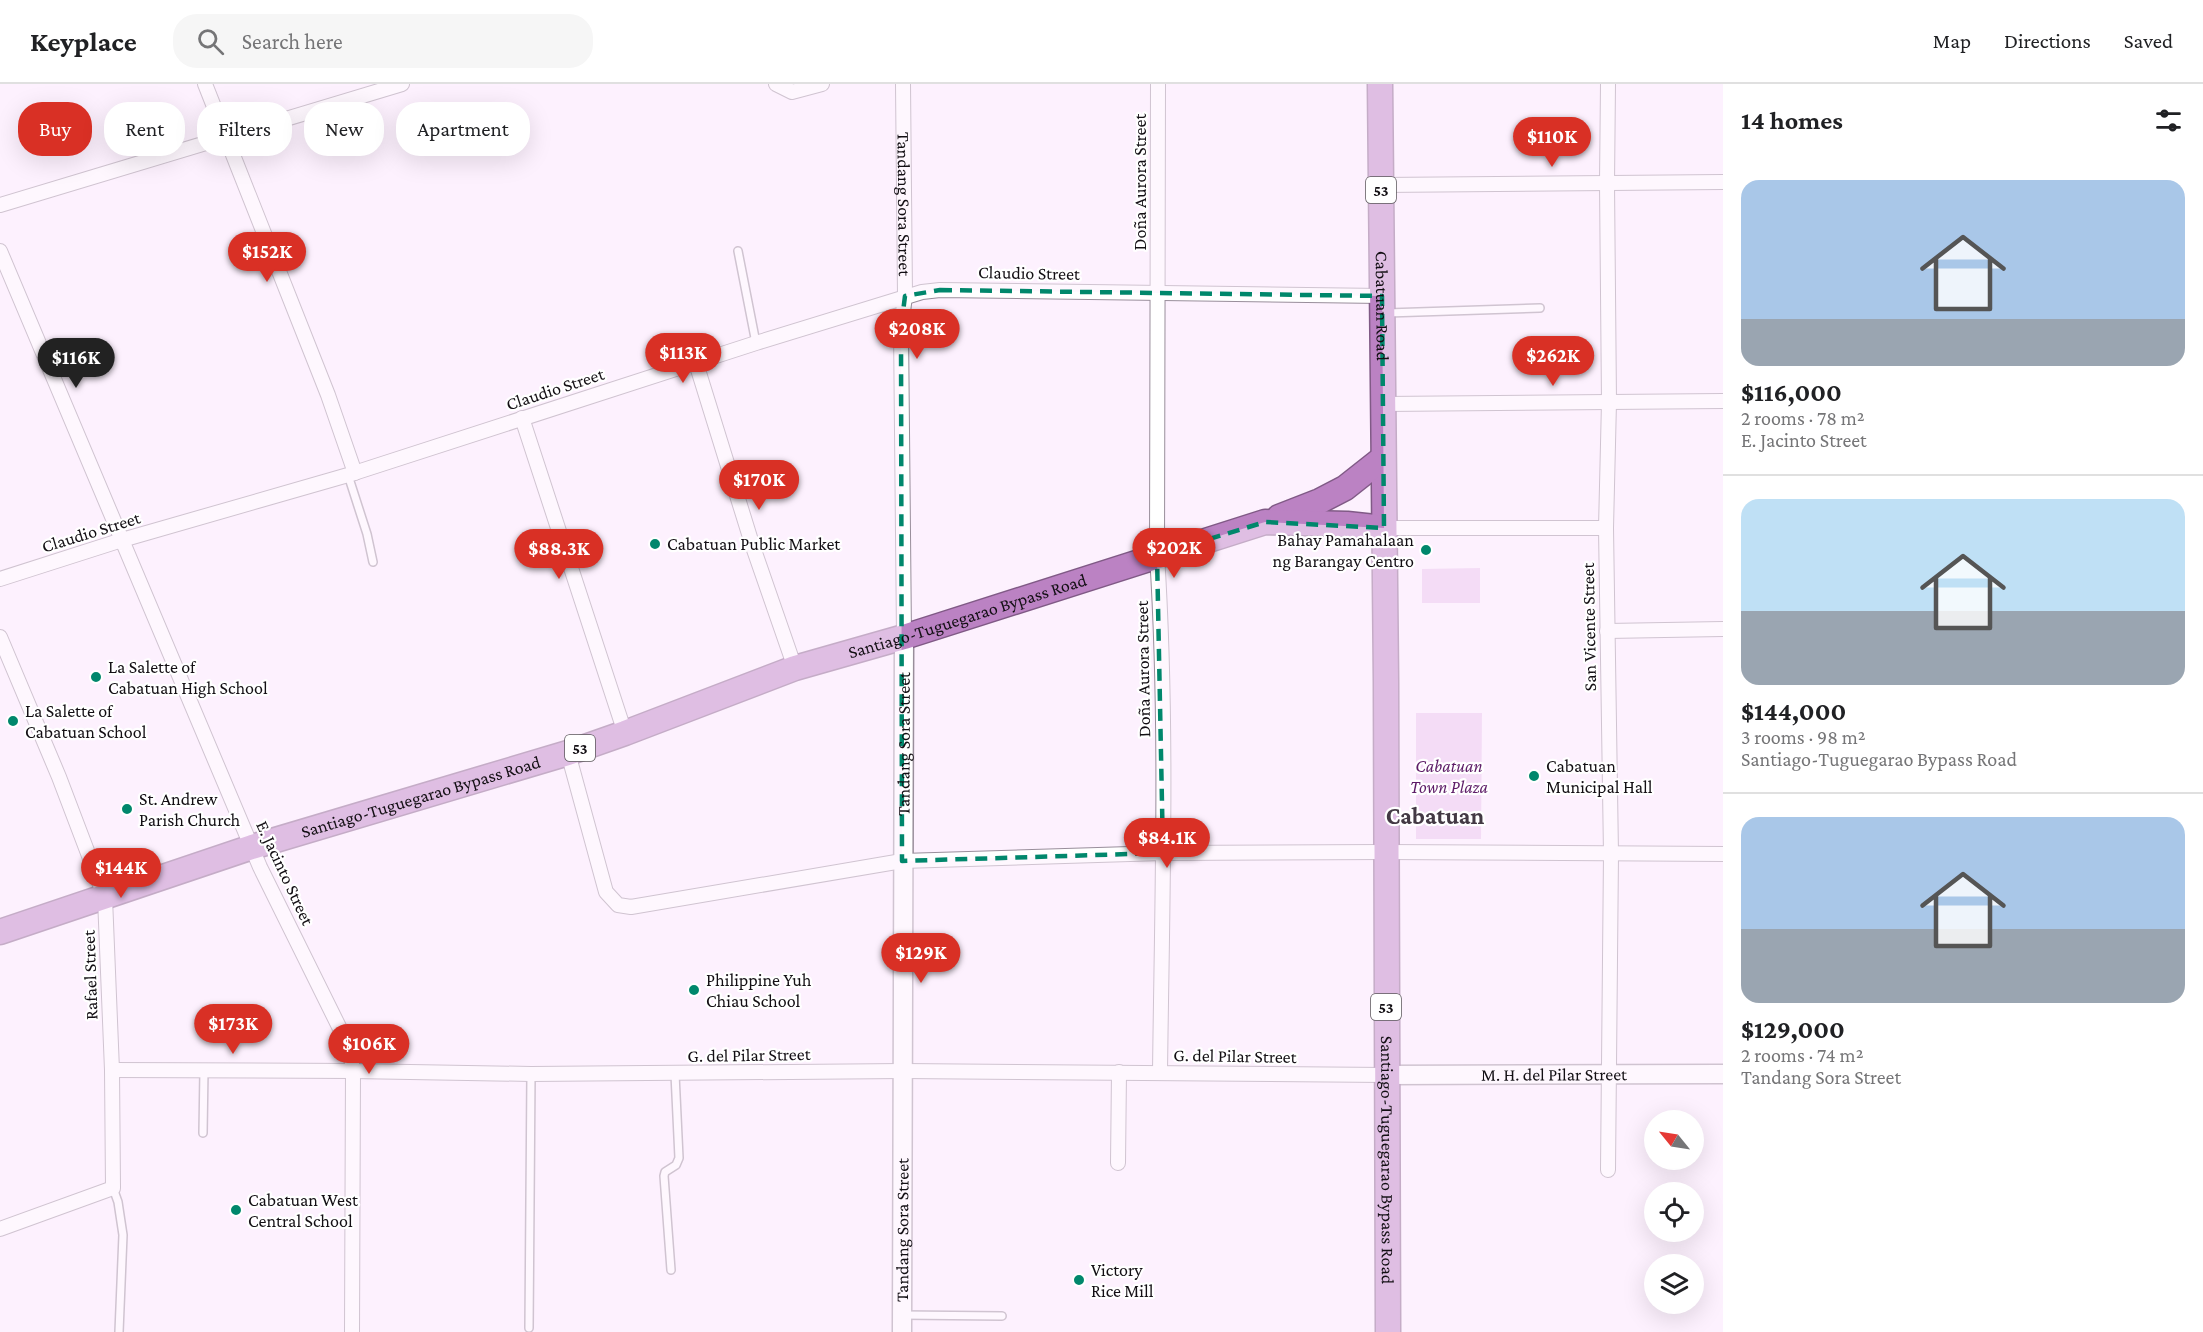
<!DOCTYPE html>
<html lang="en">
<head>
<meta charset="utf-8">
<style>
	:root { --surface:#fff; --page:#f6f6f6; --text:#202124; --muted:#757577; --line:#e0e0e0; --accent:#d93025 }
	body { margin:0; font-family:"Crimson Pro",serif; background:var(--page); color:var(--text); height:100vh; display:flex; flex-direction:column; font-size:22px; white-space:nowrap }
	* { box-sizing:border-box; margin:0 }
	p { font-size:20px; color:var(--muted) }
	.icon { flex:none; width:33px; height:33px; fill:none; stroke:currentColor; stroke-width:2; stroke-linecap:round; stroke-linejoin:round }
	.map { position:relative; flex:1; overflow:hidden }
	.side { display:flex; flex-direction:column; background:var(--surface); width:480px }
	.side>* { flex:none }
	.hud { position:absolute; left:18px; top:18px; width:570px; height:54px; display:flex; gap:12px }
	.needle { width:39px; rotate:300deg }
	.controls { position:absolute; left:1644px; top:1026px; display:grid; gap:12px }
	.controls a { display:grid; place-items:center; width:60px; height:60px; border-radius:50%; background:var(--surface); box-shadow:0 6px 24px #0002; font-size:30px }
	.price { position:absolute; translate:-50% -51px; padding:0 14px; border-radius:21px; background:var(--accent); color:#fff; font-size:20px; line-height:39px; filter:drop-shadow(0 2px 3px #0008) }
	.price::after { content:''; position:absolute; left:50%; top:36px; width:18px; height:14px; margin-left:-9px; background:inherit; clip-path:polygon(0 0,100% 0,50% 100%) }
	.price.selected { background:#222; color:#fff }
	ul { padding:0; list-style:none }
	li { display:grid; align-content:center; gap:12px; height:318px; padding:0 18px }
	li+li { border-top:2px solid var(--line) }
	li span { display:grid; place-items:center; height:186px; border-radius:18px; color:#555 }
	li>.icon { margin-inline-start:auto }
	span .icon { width:108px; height:108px; fill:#fffc; stroke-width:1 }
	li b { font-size:26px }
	h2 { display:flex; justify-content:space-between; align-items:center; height:72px; padding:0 18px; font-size:26px }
	.tag { padding:0 21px; border-radius:24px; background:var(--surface); box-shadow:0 6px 24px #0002; font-size:21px; line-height:54px }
	.tag.selected { background:var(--accent); color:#fff }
	header { display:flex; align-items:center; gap:36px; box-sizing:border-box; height:84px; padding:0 30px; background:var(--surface); border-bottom:2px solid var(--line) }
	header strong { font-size:28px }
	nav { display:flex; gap:33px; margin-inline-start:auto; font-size:21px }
	.search { width:420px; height:54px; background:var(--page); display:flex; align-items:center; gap:15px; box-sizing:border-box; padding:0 21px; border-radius:24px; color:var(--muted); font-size:22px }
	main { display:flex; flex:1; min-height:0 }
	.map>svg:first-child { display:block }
	.green { fill:#e9c4ee }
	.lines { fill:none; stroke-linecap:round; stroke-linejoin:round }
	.lane-casing { stroke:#998e9b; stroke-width:10 }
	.street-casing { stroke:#998e9b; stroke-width:16 }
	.secondary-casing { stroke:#998e9b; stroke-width:21 }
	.highway-casing { stroke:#805a86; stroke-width:27 }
	.lane { stroke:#fff; stroke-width:7 }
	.street { stroke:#fff; stroke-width:14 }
	.secondary { stroke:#fff; stroke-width:18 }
	.highway { stroke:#bb82c3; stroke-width:24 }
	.marked { fill:none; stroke:#00876c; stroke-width:4.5; stroke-dasharray:12 8; stroke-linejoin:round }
	.poi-dot { fill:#00876c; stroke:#fff; stroke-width:2 }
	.labels { text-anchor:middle; stroke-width:4.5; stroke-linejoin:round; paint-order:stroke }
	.shield { fill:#fff; stroke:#5a575a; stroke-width:1.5 }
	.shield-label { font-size:16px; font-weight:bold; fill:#130f14 }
	.street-label { font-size:18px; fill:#130f14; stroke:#fff }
	.poi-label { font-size:18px; fill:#130f14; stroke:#fff; text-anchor:start }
	.park-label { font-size:18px; font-style:italic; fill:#5d1c67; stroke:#fff }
	.district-label { font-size:24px; font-weight:bold; fill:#433944; stroke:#fff }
</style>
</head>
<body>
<header>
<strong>Keyplace</strong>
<div class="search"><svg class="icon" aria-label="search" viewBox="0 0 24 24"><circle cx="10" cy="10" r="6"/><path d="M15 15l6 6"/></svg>Search here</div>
<nav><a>Map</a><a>Directions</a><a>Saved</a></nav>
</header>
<main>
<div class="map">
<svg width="1723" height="1248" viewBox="0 0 1723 1248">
	<rect width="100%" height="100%" fill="#fdf1fe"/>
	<g class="green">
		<path d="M1480 484V519H1422V485Z"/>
		<path d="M1416 629H1482L1481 755H1416Z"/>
	</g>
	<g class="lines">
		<defs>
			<g id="lane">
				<path d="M738 167 756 259"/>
				<path d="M1387 229 1540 224"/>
				<path d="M348 391 367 450 373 478"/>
				<path d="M203 1049 204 986"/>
				<path d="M113 1104 118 1118 123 1151 119 1248"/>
				<path d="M671 1186 664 1092 665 1088 676 1081 679 1074 675 990"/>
				<path d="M902 1231 1002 1232"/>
				<path d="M529 1244 531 990"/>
			</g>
			<g id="street">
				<path d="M205 0 328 311 355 389"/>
				<path d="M776 0 792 8 822 0"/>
				<path id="s1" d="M903 0 905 212 901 244 904 553"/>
				<path d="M1158 0 1157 471C1168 643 1162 817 1160 989"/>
				<path d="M1381 101 1723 98"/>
				<path d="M0 121 402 0"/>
				<path d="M0 167 260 783 350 965 353 987 352 1248"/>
				<path d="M696 279 753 463 795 584"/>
				<path d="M1384 320 1723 317"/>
				<path d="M522 334 625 649"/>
				<path d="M1384 444H1606"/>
				<path d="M0 495 122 456 348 391 756 259 922 208 940 206 1382 212"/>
				<path d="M1607 547 1723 545"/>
				<path d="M0 553 59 693 105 814 112 986 113 1104 0 1145"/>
				<path d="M568 669 606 808 618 821 631 823 902 777 1163 769 1385 768 1723 770"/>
				<path d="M112 986 353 987 531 990 903 987 1386 991"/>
				<path d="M1118 1079 1119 988"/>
				<path d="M1608 1086 1611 770 1606 444 1609 318 1607 99 1608 0"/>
			</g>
			<g id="secondary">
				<path id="s2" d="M1386 991 1723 990"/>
				<path id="s3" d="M902 1248 904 553"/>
			</g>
			<g id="highway">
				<path id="s4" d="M1380 0 1386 598 1388 1248"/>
				<path d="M1279 433 1320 417 1345 404 1383 374"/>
				<path id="s5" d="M0 848 252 763 568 669 625 649 795 584 904 553 1265 438 1347 440 1384 444"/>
			</g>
		</defs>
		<use href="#lane" class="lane-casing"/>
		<use href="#street" class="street-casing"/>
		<use href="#secondary" class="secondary-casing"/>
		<use href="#highway" class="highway-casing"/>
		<use href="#lane" class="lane"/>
		<use href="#street" class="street"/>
		<use href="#secondary" class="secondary"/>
		<use href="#highway" class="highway"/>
	</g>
	<path d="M0 0H1723V1248H0ZM940 206 1382 212 1384 444 1265 438 1157 471 1163 769 902 777 901 244 905 212Z" fill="#fdf1fe" fill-opacity=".55" fill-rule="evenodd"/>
	<path class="marked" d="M940 206 1382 212 1384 444 1265 438 1157 471 1163 769 902 777 901 244 905 212Z"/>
	<g class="poi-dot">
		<circle cx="655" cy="460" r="6"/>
		<circle cx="1426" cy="466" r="6"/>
		<circle cx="96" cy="593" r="6"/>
		<circle cx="13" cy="637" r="6"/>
		<circle cx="1534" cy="692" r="6"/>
		<circle cx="127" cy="725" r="6"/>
		<circle cx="694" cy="906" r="6"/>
		<circle cx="236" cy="1126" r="6"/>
		<circle cx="1079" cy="1196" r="6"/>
	</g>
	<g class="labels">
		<g class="shield">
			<rect x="1366" y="93" width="30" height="26" rx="4.5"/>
			<rect x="565" y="651" width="30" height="26" rx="4.5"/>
			<rect x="1371" y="910" width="30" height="26" rx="4.5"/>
		</g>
		<g class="shield-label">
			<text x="1381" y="112">53</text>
			<text x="580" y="670">53</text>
			<text x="1386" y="929">53</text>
		</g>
		<g class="street-label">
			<text transform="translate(1140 98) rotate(-90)" y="6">Doña Aurora Street</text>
			<text dy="6" stroke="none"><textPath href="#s1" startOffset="120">Tandang Sora Street</textPath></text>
			<text transform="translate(1029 189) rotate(1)" y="6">Claudio Street</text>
			<text dy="6" stroke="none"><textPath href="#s4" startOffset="222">Cabatuan Road</textPath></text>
			<text transform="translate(555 305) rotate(-18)" y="6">Claudio Street</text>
			<text transform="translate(91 448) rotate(-17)" y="6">Claudio Street</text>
			<text dy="6" stroke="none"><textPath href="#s5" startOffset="1018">Santiago-Tuguegarao Bypass Road</textPath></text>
			<text transform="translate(1589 543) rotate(-91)" y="6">San Vicente Street</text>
			<text transform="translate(1143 585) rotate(-91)" y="6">Doña Aurora Street</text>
			<text dy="6" stroke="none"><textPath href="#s3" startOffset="588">Tandang Sora Street</textPath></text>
			<text dy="6" stroke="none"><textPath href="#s5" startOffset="442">Santiago-Tuguegarao Bypass Road</textPath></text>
			<text transform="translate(285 789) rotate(65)" y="6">E. Jacinto Street</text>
			<text transform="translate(90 891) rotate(-92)" y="6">Rafael Street</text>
			<text transform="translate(749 971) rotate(-1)" y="6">G. del Pilar Street</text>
			<text transform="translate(1235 972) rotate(1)" y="6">G. del Pilar Street</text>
			<text dy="6" stroke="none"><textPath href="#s2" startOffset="168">M. H. del Pilar Street</textPath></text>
			<text dy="6" stroke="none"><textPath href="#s4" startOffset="1076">Santiago-Tuguegarao Bypass Road</textPath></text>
			<text dy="6" stroke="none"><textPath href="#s3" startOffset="102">Tandang Sora Street</textPath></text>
		</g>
		<g class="poi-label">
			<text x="1414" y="462" text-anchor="end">Bahay Pamahalaan<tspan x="1414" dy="21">ng Barangay Centro</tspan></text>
			<text x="667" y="466">Cabatuan Public Market</text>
			<text x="108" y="589">La Salette of<tspan x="108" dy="21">Cabatuan High School</tspan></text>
			<text x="25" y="633">La Salette of<tspan x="25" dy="21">Cabatuan School</tspan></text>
			<text x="1546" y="688">Cabatuan<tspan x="1546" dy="21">Municipal Hall</tspan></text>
			<text x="139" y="721">St. Andrew<tspan x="139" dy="21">Parish Church</tspan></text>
			<text x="706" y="902">Philippine Yuh<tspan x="706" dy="21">Chiau School</tspan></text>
			<text x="248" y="1122">Cabatuan West<tspan x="248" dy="21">Central School</tspan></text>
			<text x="1091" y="1192">Victory<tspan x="1091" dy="21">Rice Mill</tspan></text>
		</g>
		<g class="park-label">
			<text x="1449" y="688">Cabatuan<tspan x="1449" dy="21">Town Plaza</tspan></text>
		</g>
		<g class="district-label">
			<text x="1435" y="740">Cabatuan</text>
		</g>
	</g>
</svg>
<div class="controls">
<a><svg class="needle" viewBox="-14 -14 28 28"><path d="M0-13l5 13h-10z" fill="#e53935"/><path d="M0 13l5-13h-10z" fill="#757577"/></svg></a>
<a><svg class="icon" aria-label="locate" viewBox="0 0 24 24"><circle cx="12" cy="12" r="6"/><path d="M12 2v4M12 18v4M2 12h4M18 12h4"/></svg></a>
<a><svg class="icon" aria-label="layers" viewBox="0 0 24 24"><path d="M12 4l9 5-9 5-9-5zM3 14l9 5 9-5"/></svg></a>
</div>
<b class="price" style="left:1552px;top:84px">$110K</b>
<b class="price" style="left:267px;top:199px">$152K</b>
<b class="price" style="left:917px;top:276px">$208K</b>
<b class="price" style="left:683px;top:300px">$113K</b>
<b class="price" style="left:1553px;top:303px">$262K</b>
<b class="price selected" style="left:76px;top:305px">$116K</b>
<b class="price" style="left:759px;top:427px">$170K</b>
<b class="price" style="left:1174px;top:495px">$202K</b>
<b class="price" style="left:559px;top:496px">$88.3K</b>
<b class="price" style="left:1167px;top:785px">$84.1K</b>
<b class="price" style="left:121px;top:815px">$144K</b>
<b class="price" style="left:921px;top:900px">$129K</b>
<b class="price" style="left:233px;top:971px">$173K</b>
<b class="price" style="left:369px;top:991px">$106K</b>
<div class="hud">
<a class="tag selected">Buy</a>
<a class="tag">Rent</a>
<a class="tag">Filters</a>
<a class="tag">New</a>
<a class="tag">Apartment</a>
</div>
</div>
<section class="side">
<h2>14 homes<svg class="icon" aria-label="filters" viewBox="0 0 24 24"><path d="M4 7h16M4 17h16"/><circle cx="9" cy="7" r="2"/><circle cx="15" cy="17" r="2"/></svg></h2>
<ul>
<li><span style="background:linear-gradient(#a9c7e8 75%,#9aa5b1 0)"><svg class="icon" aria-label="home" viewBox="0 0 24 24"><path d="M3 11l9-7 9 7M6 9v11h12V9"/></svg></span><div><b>$116,000</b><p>2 rooms · 78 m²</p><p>E. Jacinto Street</p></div></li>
<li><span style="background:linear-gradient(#bfe0f5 60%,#9aa5b1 0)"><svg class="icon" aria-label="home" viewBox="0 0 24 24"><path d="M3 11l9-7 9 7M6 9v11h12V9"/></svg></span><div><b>$144,000</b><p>3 rooms · 98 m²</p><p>Santiago-Tuguegarao Bypass Road</p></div></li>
<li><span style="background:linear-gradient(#a9c7e8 60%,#9aa5b1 0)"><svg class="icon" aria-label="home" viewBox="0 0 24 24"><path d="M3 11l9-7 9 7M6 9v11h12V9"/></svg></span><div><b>$129,000</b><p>2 rooms · 74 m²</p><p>Tandang Sora Street</p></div></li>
</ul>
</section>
</main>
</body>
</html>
